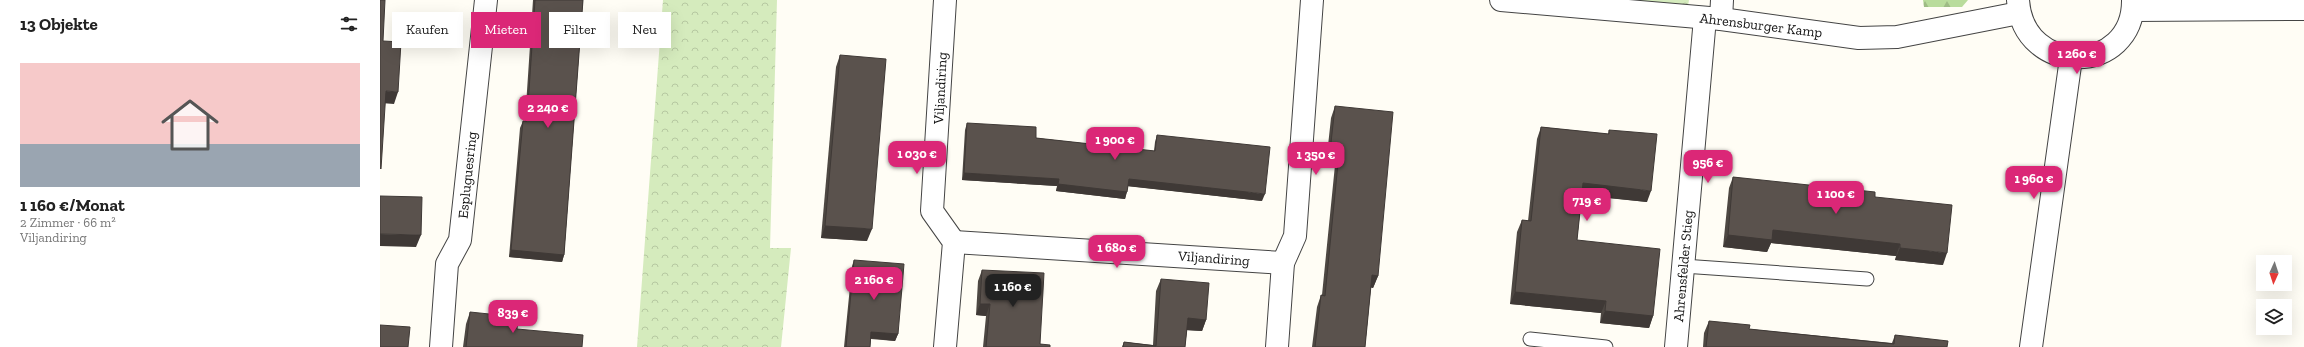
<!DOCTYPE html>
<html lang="de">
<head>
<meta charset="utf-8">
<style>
	:root { --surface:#fff; --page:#f2f2f2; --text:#222; --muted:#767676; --accent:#db2777 }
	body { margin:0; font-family:"Zilla Slab",serif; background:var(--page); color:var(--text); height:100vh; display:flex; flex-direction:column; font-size:15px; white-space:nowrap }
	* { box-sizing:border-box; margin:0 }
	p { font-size:13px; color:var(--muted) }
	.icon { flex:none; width:22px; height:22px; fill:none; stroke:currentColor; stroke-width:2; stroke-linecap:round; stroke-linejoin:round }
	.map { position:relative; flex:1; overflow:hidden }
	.panel { display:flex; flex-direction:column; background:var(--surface); width:380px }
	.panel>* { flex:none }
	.top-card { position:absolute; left:12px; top:12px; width:380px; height:36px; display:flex; gap:8px }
	.needle { width:26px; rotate:183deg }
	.fabs { position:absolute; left:1876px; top:255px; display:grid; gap:8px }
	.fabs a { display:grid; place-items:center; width:36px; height:36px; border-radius:0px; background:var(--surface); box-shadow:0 4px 16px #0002; font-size:20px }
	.price { position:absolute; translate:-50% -34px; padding:0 9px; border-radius:8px; background:var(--accent); color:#fff; font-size:13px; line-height:26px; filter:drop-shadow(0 1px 2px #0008) }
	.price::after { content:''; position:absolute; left:50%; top:24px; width:12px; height:9px; margin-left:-6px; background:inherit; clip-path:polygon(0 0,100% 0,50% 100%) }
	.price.selected { background:#222; color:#fff }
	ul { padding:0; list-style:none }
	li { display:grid; align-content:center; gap:8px; height:212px; padding:0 20px }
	li span { display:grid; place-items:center; height:124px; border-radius:0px; color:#555 }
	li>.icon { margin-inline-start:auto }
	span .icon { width:72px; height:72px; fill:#fffc; stroke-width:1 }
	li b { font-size:17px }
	h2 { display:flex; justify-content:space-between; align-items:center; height:48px; padding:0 20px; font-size:17px }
	.pill { padding:0 14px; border-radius:0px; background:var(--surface); box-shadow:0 4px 16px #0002; font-size:14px; line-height:36px }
	.pill.selected { background:var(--accent); color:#fff }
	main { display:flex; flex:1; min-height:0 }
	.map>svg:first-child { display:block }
	.forest { fill:url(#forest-firs) }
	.park { fill:url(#park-crowns) }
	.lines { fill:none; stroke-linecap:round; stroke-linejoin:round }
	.service-casing { stroke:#444; stroke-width:15 }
	.minor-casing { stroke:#444; stroke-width:24 }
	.tertiary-casing { stroke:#444; stroke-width:24 }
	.service { stroke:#fff; stroke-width:13 }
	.minor { stroke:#fff; stroke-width:22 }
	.tertiary { stroke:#fff; stroke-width:22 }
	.wall { fill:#4d4742 }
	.shaded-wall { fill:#3f3936 }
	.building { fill:#5a524d; stroke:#3f3936 }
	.labels { text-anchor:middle; stroke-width:4; stroke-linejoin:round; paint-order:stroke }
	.street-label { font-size:14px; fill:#111; stroke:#fff }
</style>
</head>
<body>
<main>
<section class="panel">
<h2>13 Objekte<svg class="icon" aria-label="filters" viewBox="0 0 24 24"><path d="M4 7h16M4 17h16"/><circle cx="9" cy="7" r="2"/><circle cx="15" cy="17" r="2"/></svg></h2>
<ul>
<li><span style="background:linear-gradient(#f6c9c9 65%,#9aa5b1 0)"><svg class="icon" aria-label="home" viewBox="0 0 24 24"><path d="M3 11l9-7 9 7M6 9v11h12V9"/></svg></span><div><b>1 160 €/Monat</b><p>2 Zimmer · 66 m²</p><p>Viljandiring</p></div></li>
</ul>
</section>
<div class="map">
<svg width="1924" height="347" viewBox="0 0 1924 347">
	<defs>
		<pattern id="forest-firs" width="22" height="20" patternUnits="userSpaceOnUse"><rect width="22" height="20" fill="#b9dc9c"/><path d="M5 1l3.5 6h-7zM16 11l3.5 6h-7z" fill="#9ebc85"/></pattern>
		<pattern id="park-crowns" width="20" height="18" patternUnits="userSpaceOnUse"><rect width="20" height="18" fill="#d5ebbd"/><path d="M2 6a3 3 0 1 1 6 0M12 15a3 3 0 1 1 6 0" fill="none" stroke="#b6c8a1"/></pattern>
	</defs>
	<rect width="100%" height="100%" fill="#fffdf5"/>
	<path class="forest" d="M1543 0H1588L1582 7H1544Z"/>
	<g class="park">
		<path d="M283 0H397L390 248H411L401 347H257Z"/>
		<path d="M1239 0H1309L1308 6Z"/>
	</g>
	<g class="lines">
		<defs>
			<g id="service">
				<path d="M1303 266 1487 279"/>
				<path d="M1150 339 1226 347"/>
			</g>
			<g id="minor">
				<path d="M1121 0 1341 19 1479 38 1517 37 1639 13"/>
				<path d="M1341 19 1342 0"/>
				<path d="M574 242 903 263"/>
				<path d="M61 347 67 264 80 240 106 0"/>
				<path d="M565 347 574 242 552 211 565 0"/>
				<path d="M897 347 903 263 915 236 932 0"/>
				<path d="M1296 347 1325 18"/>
				<path d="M1651 347 1691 58"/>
			</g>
			<g id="tertiary">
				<path d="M1638 0C1643 78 1754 75 1753 0"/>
				<path d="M1753 10 1924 9"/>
			</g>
		</defs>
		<use href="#service" class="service-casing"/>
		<use href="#minor" class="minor-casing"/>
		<use href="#tertiary" class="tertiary-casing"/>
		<use href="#service" class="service"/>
		<use href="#minor" class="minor"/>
		<use href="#tertiary" class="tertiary"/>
	</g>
	<g class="wall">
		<path d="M153 0H203L184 255 182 262 129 257 140 128 143 121H145Z"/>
		<path d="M460 55 487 241 441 238 456 67Z"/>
		<path d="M955 106 998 276 993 288 991 287 985 347H932L937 307 941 295H942L955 165 946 164 951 118Z"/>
		<path d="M587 123 656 138 774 151 775 142 777 135 882 201 748 186 745 199 676 191 677 186 582 180 585 130Z"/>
		<path d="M1161 127 1228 134 1229 130 1267 202 1202 195 1197 240 1273 316 1269 328 1220 323 1221 313 1130 304 1137 232 1142 220 1148 221 1157 139Z"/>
		<path d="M1353 177 1495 197 1563 265 1515 260 1516 256 1391 243 1387 252 1343 247 1349 188Z"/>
		<path d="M474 260 518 334 515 341 491 339 490 347H464L472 266Z"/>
		<path d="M602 270 660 344 670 347H603L606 316 596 315 598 281Z"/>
		<path d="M781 279 826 320 822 331 807 330 805 347H742L744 342 773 345 776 291Z"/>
		<path d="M90 312 137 329 202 347H83L86 324Z"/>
		<path d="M1329 321 1369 329 1512 343 1515 335 1567 347H1323L1324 333Z"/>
	</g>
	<g class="shaded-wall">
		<path d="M6 91 18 92 14 104 1 103Z"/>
		<path d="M950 152 959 153 955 165 946 164Z"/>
		<path d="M584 173 679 179 677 186 582 180Z"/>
		<path d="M749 179 885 194 882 201 746 186Z"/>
		<path d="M1203 183 1271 191 1267 202 1198 195Z"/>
		<path d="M678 184 747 192 745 199 676 191Z"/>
		<path d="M445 226 492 229 487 241 441 238Z"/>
		<path d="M1393 230 1520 244 1516 256 1391 243 1387 252 1343 247 1348 235Z"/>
		<path d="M0 234 41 235 36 247 0 246Z"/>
		<path d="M1520 248 1567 253 1563 265 1515 260Z"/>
		<path d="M131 250 184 255 182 262 129 257Z"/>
		<path d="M992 275 998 276 993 288 988 287Z"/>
		<path d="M1135 292 1226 301 1221 313 1130 304Z"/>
		<path d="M600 304H610L606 316 596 315Z"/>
		<path d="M1225 311 1273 316 1269 328 1220 323Z"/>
		<path d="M808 318 826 320 822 331 804 330Z"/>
		<path d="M491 332 518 334 515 341 489 338Z"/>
	</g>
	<g class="building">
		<path d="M0 0H5L3 41 21 42 18 92 6 91 1 169 0 168Z"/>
		<path d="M155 0H203L184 255 131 250 143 121H147Z"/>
		<path d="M460 55 506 59 492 229 445 226Z"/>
		<path d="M955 106 1013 112 998 276 992 275 985 347H935L941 295 945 296 959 153 950 152Z"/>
		<path d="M587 123 656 127V138L775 151 777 135 890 147 885 194 749 179 747 192 678 184 679 179 584 173Z"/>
		<path d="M1161 127 1229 134V130L1277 134 1271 191 1203 183 1197 240 1280 249 1273 316 1225 311 1226 301 1135 292 1142 220 1151 221Z"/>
		<path d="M1353 177 1495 192V197L1572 205 1567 253 1520 248V244L1393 230 1392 240 1348 235Z"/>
		<path d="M0 196 42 197 41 235 0 234Z"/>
		<path d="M474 260 524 264 518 334 491 332 490 347H466Z"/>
		<path d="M602 270 664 273 660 344 670 345V347H606L610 304H600Z"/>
		<path d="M781 279 829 283 826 320 808 318 805 347H743L744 342 776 346Z"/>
		<path d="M90 312 138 317 137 329 203 335 202 347H86Z"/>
		<path d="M1329 321 1370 325 1369 329 1514 344 1515 335 1568 341 1567 347H1326Z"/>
		<path d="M0 325 30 327 28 347H0Z"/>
	</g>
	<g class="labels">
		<g class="street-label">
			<text transform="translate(1381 25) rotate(7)" y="5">Ahrensburger Kamp</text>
			<text transform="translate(560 88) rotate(-87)" y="5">Viljandiring</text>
			<text transform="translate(87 175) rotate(-84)" y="5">Espluguesring</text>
			<text transform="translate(834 258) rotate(4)" y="5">Viljandiring</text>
			<text transform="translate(1303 266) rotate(-85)" y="5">Ahrensfelder Stieg</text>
		</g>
	</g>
</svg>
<div class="fabs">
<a><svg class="needle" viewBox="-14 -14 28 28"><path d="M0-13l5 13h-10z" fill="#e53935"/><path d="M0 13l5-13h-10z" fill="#767676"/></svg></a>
<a><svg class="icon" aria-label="layers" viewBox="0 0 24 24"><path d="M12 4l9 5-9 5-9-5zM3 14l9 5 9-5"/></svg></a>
</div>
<b class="price" style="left:1697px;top:75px">1 260 €</b>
<b class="price" style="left:168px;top:129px">2 240 €</b>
<b class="price" style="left:735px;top:161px">1 900 €</b>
<b class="price" style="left:537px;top:175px">1 030 €</b>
<b class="price" style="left:936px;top:176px">1 350 €</b>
<b class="price" style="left:1328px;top:184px">956 €</b>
<b class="price" style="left:1654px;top:200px">1 960 €</b>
<b class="price" style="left:1456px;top:215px">1 100 €</b>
<b class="price" style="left:1207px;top:222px">719 €</b>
<b class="price" style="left:737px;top:269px">1 680 €</b>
<b class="price" style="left:494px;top:301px">2 160 €</b>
<b class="price selected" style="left:633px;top:308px">1 160 €</b>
<b class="price" style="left:133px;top:334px">839 €</b>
<div class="top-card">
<a class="pill">Kaufen</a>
<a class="pill selected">Mieten</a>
<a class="pill">Filter</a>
<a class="pill">Neu</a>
</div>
</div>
</main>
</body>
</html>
